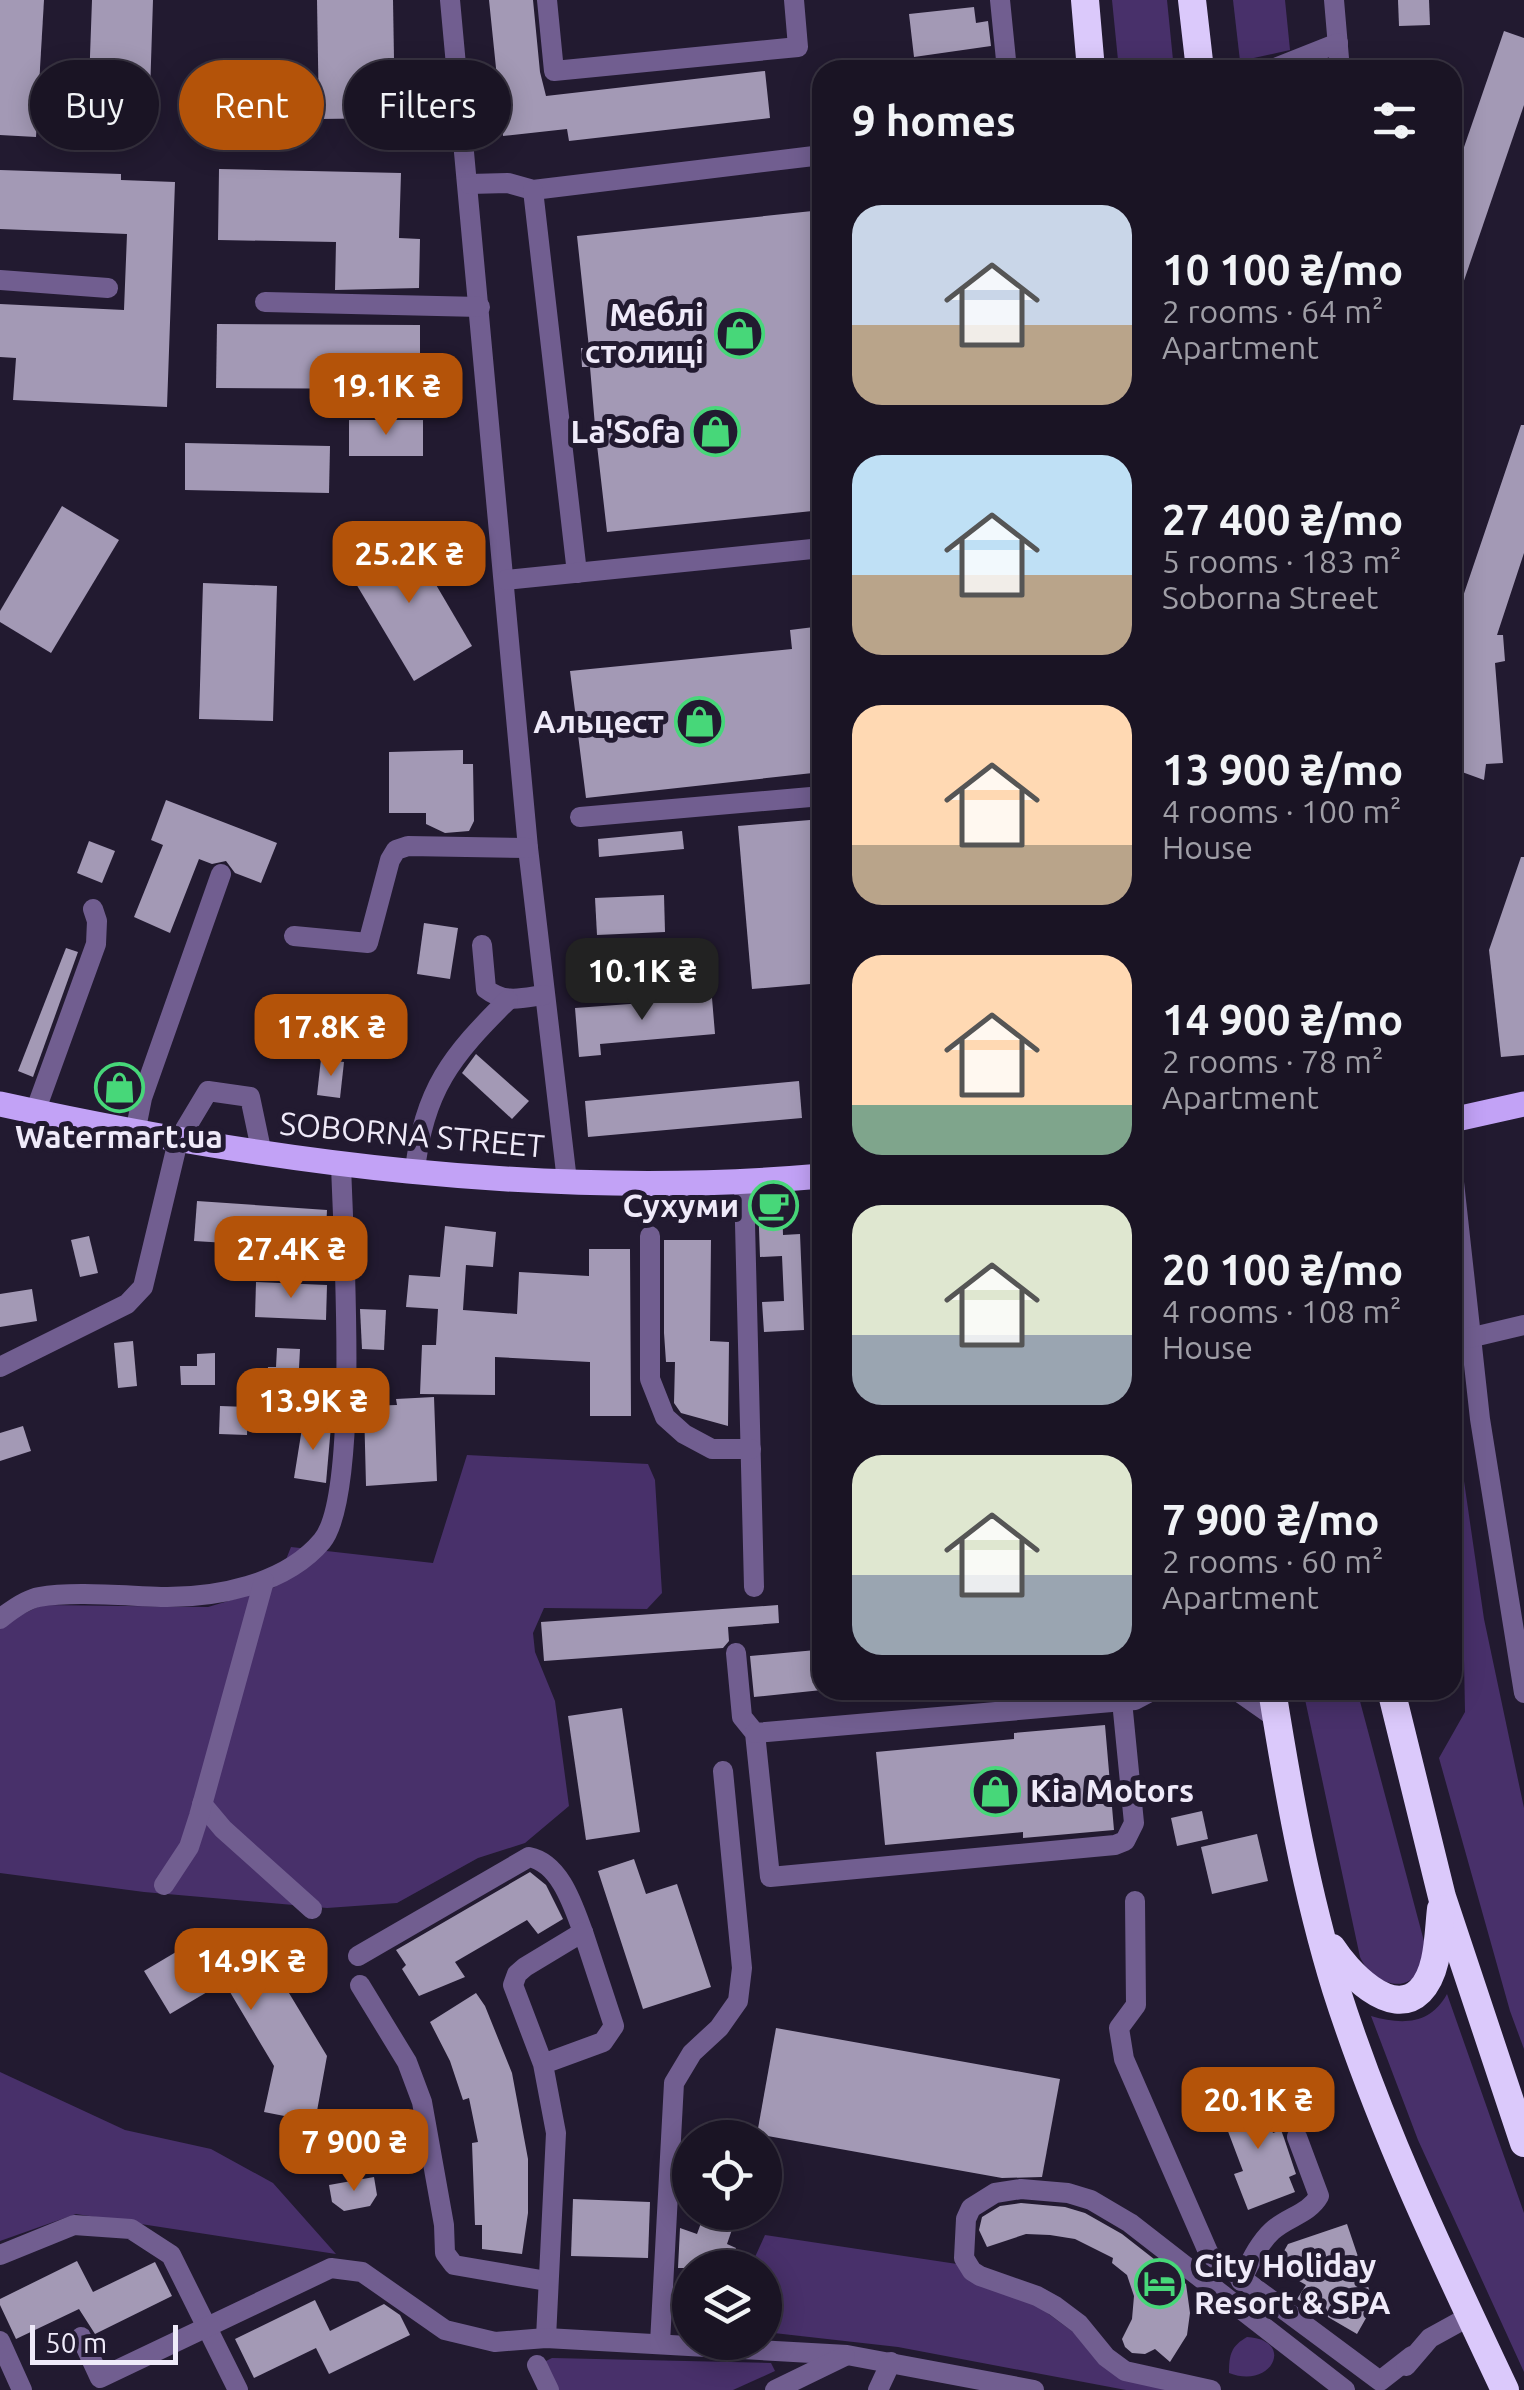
<!DOCTYPE html>
<html lang="en">
<head>
<meta charset="utf-8">
<style>
	:root { --surface:#1a1424; --page:#272131; --text:#f1f3f6; --muted:#9f9ea6; --line:#383341; --accent:#b45309 }
	body { margin:0; font-family:Ubuntu,sans-serif; background:var(--page); color:var(--text); height:100vh; display:flex; flex-direction:column; font-size:38px; white-space:nowrap }
	* { box-sizing:border-box; margin:0 }
	p { font-size:32px; color:var(--muted) }
	.icon { flex:none; width:55px; height:55px; fill:none; stroke:currentColor; stroke-width:2; stroke-linecap:round; stroke-linejoin:round }
	.map { position:relative; flex:1; overflow:hidden }
	.details { position:absolute; left:812px; top:60px; width:650px; height:1640px; display:flex; flex-direction:column; background:var(--surface); border-radius:30px; box-shadow:0 5px 25px #0003,0 0 0 2px var(--line) }
	.details>* { flex:none }
	.guide { position:absolute; left:30px; top:60px; width:632px; height:90px; display:flex; gap:20px }
	.tools { position:absolute; left:672px; top:2120px; display:grid; gap:20px }
	.tools a { display:grid; place-items:center; width:110px; height:110px; border-radius:50%; background:var(--surface); box-shadow:0 5px 25px #0003,0 0 0 2px var(--line); font-size:50px }
	.scale { position:absolute; left:30px; bottom:25px; width:148px; box-sizing:border-box; padding-left:10px; border:5px solid #efeaf9; border-top:0; font-size:28px; line-height:35px; white-space:nowrap; color:#efeaf9; -webkit-text-stroke:8px #221a30; paint-order:stroke }
	.price { position:absolute; translate:-50% -85px; padding:0 22px; border-radius:20px; background:var(--accent); color:#fff; font-size:32px; line-height:65px; filter:drop-shadow(0 2px 5px #0008) }
	.price::after { content:''; position:absolute; left:50%; top:60px; width:30px; height:22px; margin-left:-15px; background:inherit; clip-path:polygon(0 0,100% 0,50% 100%) }
	.price.on { background:#222; color:#fff }
	ul { padding:0; list-style:none }
	li { display:flex; align-items:center; gap:30px; height:250px; padding:0 40px }
	li span { display:grid; place-items:center; flex:none; width:280px; height:200px; border-radius:30px; color:#555 }
	li>.icon { margin-inline-start:auto }
	span .icon { width:120px; height:120px; fill:#fffc; stroke-width:1 }
	li b { font-size:42px }
	h2 { display:flex; justify-content:space-between; align-items:center; height:120px; padding:0 40px; font-size:42px }
	.pill { padding:0 35px; border-radius:45px; background:var(--surface); box-shadow:0 5px 25px #0003,0 0 0 2px var(--line); font-size:35px; line-height:90px }
	.pill.on { background:var(--accent); color:#fff }
	.map>svg:first-child { display:block }
	.green { fill:#48306a }
	.building { fill:#a399b5 }
	.lines { fill:none; stroke-linecap:round; stroke-linejoin:round }
	.minor { stroke:#715e90; stroke-width:20 }
	.major { stroke:#c2a2f6; stroke-width:25 }
	.highway { stroke:#dbc9fb; stroke-width:28 }
	.labels { text-anchor:middle; stroke-width:10; stroke-linejoin:round; paint-order:stroke }
	.poi-label { font-size:32px; font-weight:bold; fill:#efeaf9; stroke:#221a30; text-anchor:end }
	.street-label { font-size:32px; fill:#efeaf9; stroke:#221a30 }
</style>
</head>
<body>
<div class="map">
<svg width="1524" height="2390" viewBox="0 0 1524 2390">
	<rect width="100%" height="100%" fill="#221a30"/>
	<g class="green">
		<path d="M1112 0H1167L1174 70H1119Z"/>
		<path d="M1233 0H1285L1290 50 1240 61Z"/>
		<path d="M1453 1405 1484 1619 1524 1808V2049L1510 2011 1439 1758 1465 1712 1464 1660 1452 1582Z"/>
		<path d="M467 1455 648 1464 655 1480 662 1593 647 1609 544 1608 533 1633 535 1652 555 1701 569 1806 525 1843 478 1858 397 1903 327 1908 144 1892 0 1873V1625L42 1605 208 1607 275 1587 291 1547 433 1563Z"/>
		<path d="M1303 1690H1357L1425 1945C1424 1953 1424 1962 1420 1970 1404 1997 1370 1980 1360 1957Z"/>
		<path d="M1447 1994 1524 2213V2372L1418 2140 1371 2016C1402 2025 1430 2025 1447 1994Z"/>
		<path d="M0 2072 125 2130 211 2149 273 2183 336 2254 76 2214 0 2241Z"/>
		<path d="M765 2235 957 2264 1031 2301 1080 2337 1184 2390H1126L898 2347 765 2332V2268H750Z"/>
		<path d="M1247 2337C1296 2340 1272 2390 1229 2373 1229 2355 1231 2346 1247 2337Z"/>
		<path d="M552 2358 771 2363 775 2371 733 2390H558L544 2362Z"/>
	</g>
	<g class="building">
		<path d="M0 0H44L36 137 0 135Z"/>
		<path d="M92 0H153L149 124 111 123V113L88 112Z"/>
		<path d="M317 0H393L395 118 319 119Z"/>
		<path d="M489 0H533L540 72 546 96 765 71 770 118 569 141 567 129 503 136Z"/>
		<path d="M1398 0H1429L1430 25 1399 26Z"/>
		<path d="M974 7 976 23 988 21 991 46 914 57 909 14Z"/>
		<path d="M1504 31 1524 38V105L1455 307 1452 306V182Z"/>
		<path d="M219 169 401 173 399 238 420 239 419 288 335 290 336 242 218 240Z"/>
		<path d="M0 170 121 174V180L175 182 167 407 13 400 16 358 0 357V304L124 310 127 234 0 229Z"/>
		<path d="M822 210V510L607 532 597 445H590L589 426H595L590 367H582L581 348H589L577 236Z"/>
		<path d="M217 324 420 325V389L216 388Z"/>
		<rect x="349" y="420" width="74" height="36"/>
		<path d="M1521 425H1524V553L1497 635H1503L1505 661 1495 663 1503 763 1486 764 1484 780 1462 772 1456 702H1452V629Z"/>
		<path d="M185 443 330 446 329 493 185 490Z"/>
		<path d="M62 506 119 540 51 653 0 622V611Z"/>
		<path d="M405 532 472 646 414 681 346 567Z"/>
		<path d="M203 583 277 586 273 721 199 719Z"/>
		<path d="M822 626V772L586 798 570 671 792 649 790 630Z"/>
		<path d="M463 750V764H473L474 821 469 831 445 833 426 824V813H389V752Z"/>
		<path d="M166 800 277 843 261 883 235 873 226 861 212 864 199 859 170 933 134 917 163 845 151 840Z"/>
		<path d="M822 819V983L752 989 738 826Z"/>
		<path d="M682 831 684 849 599 857 598 839Z"/>
		<path d="M89 841 115 851 102 883 77 873Z"/>
		<path d="M1521 857H1524V1055L1501 1057 1489 950Z"/>
		<path d="M664 895 665 932 597 935 595 898Z"/>
		<path d="M424 923 458 928 450 979 417 974Z"/>
		<path d="M66 948 78 952 33 1077 18 1071Z"/>
		<path d="M712 998 715 1034 600 1044 601 1055 579 1057 575 1008Z"/>
		<path d="M476 1054 529 1101 512 1119 462 1073Z"/>
		<path d="M321 1059 344 1062 340 1098 317 1095Z"/>
		<path d="M799 1081 802 1118 588 1137 585 1101Z"/>
		<path d="M197 1201 327 1210 325 1249 194 1241Z"/>
		<path d="M758 1201H782L783 1235 800 1234 804 1330 764 1332 762 1302 784 1301 782 1256 760 1257Z"/>
		<path d="M445 1226 496 1232 493 1267 466 1265 463 1310 517 1314 519 1272 589 1276V1249H630L631 1416H590V1362L495 1357V1395L420 1394 422 1345H436L438 1309 406 1307 409 1275 440 1277Z"/>
		<path d="M89 1236 98 1273 80 1277 71 1240Z"/>
		<path d="M664 1240H711L710 1341 729 1342 728 1426 681 1413 674 1403 675 1362H666L664 1333Z"/>
		<path d="M256 1282 327 1285 326 1320 255 1317Z"/>
		<path d="M32 1289 37 1321 0 1327V1294Z"/>
		<path d="M360 1309 386 1310 384 1350 362 1349Z"/>
		<path d="M133 1341 137 1386 118 1388 114 1343Z"/>
		<path d="M277 1348 300 1349 299 1368 306 1369 305 1391 267 1389 268 1367H276Z"/>
		<path d="M215 1353V1385H181L180 1366H197V1354Z"/>
		<path d="M434 1397 437 1481 366 1486 364 1406 397 1405 396 1399Z"/>
		<path d="M220 1406 248 1407 247 1435 219 1434Z"/>
		<path d="M303 1422 331 1426 326 1483 294 1478Z"/>
		<path d="M23 1426 31 1451 0 1461V1433Z"/>
		<path d="M778 1605 779 1623 728 1627 729 1641 723 1648 544 1661 541 1622Z"/>
		<path d="M816 1650 817 1658H822V1690L754 1697 750 1656Z"/>
		<path d="M622 1708 640 1832 586 1840 568 1716Z"/>
		<path d="M1105 1725 1114 1830 1023 1838V1832L885 1845 876 1752 1014 1739V1733Z"/>
		<path d="M1202 1811 1208 1839 1177 1846 1171 1818Z"/>
		<path d="M1257 1834 1268 1881 1212 1894 1201 1847Z"/>
		<path d="M634 1859 646 1894 677 1884 711 1987 643 2009 598 1871Z"/>
		<path d="M530 1872 546 1885 563 1919 538 1934 527 1920 455 1962 465 1977 419 1996 402 1969 406 1965 396 1950Z"/>
		<path d="M208 1933 257 1940 327 2056 315 2122 264 2112 274 2066 224 1982 170 2014 144 1971Z"/>
		<path d="M476 1993 485 2006 512 2073 528 2159V2213L522 2254 482 2249V2225H475L472 2143 478 2142 469 2098 463 2100 450 2061 430 2022Z"/>
		<path d="M776 2028 1060 2079 1042 2177 1002 2178 757 2134Z"/>
		<path d="M1257 2091 1273 2133 1281 2130 1284 2138 1296 2174 1289 2177 1295 2192 1248 2210 1234 2174 1243 2171 1218 2105Z"/>
		<path d="M374 2177 377 2195 370 2206 344 2211 332 2202 329 2185Z"/>
		<path d="M573 2199 650 2202 648 2258 571 2256Z"/>
		<path d="M1021 2203 1065 2207 1085 2213 1122 2234 1186 2284 1190 2313 1187 2335 1170 2362 1155 2349 1145 2354 1132 2353 1125 2347 1122 2339 1132 2319 1134 2296 1127 2275 1112 2263 1113 2258 1075 2239 1050 2235 1026 2234 987 2247 979 2230 982 2217 1000 2206Z"/>
		<path d="M705 2212H738L727 2244 736 2248 729 2268H678L680 2228 697 2234Z"/>
		<path d="M1347 2224 1374 2304 1357 2334 1297 2299 1306 2285 1275 2267 1288 2244Z"/>
		<path d="M77 2261 93 2292 155 2262 172 2296 95 2334 79 2309 16 2339 0 2305V2299Z"/>
		<path d="M315 2300 330 2331 384 2304 400 2315 410 2335 329 2374 316 2348 254 2378 235 2339Z"/>
	</g>
	<g class="lines">
		<g class="minor">
			<path d="M450 0 528 848 567 1181"/>
			<path d="M547 0 554 71 798 47 794 0"/>
			<path d="M1000 0 1007 70"/>
			<path d="M1334 0 1340 70"/>
			<path d="M1270 70 1338 43"/>
			<path d="M469 184 508 183 533 190 822 155"/>
			<path d="M533 190 577 573"/>
			<path d="M0 280 108 288"/>
			<path d="M265 302 480 307"/>
			<path d="M506 580 822 548"/>
			<path d="M580 817 822 796"/>
			<path d="M294 936 368 943 390 860 396 850 408 846 528 848"/>
			<path d="M482 945 486 989C505 1004 522 998 544 995"/>
			<path d="M35 1112 96 944 97 921 93 909"/>
			<path d="M135 1133 142 1098 221 874"/>
			<path d="M1452 1164 1480 1419 1524 1693"/>
			<path d="M415 1171C423 1091 452 1055 508 1000"/>
			<path d="M744 1183 754 1587"/>
			<path d="M650 1236V1379L665 1417 684 1434 712 1449H751"/>
			<path d="M1469 1338 1524 1325"/>
			<path d="M0 1367 127 1304 143 1287 178 1141 208 1091 250 1097 262 1154"/>
			<path d="M0 1619C10 1611 27 1599 39 1597 73 1591 126 1596 161 1597 215 1598 285 1585 322 1541 360 1495 343 1234 341 1164"/>
			<path d="M736 1653 742 1717 755 1733 770 1877 1115 1845 1125 1841 1134 1823 1122 1701"/>
			<path d="M1236 1690 1276 1718"/>
			<path d="M755 1733 1135 1700 1154 1690"/>
			<path d="M202 1804 223 1829 312 1909"/>
			<path d="M164 1885 189 1847 199 1816 264 1581"/>
			<path d="M1135 1901 1136 2005 1119 2028 1124 2059 1209 2254 1380 2381 1412 2356"/>
			<path d="M358 1956 529 1857C560 1863 573 1905 583 1932"/>
			<path d="M360 1985 407 2062 422 2102 444 2225 445 2253 454 2265 547 2281"/>
			<path d="M543 2064 603 2042 614 2026 583 1932 525 1967 517 1974 513 1985 543 2064 556 2133 546 2338"/>
			<path d="M0 2255 74 2225 131 2229 171 2255 238 2390"/>
			<path d="M1241 2281C1250 2263 1258 2244 1272 2231 1287 2217 1309 2214 1319 2196L1297 2137"/>
			<path d="M81 2337 100 2378 331 2268 362 2272 445 2330 495 2342 546 2338 847 2355 1034 2390"/>
			<path d="M0 2341 22 2390"/>
			<path d="M660 2343 674 2083 692 2053 719 2028 738 2001 742 1968 723 1771"/>
			<path d="M537 2365 549 2390"/>
			<path d="M1406 2366 1430 2338 1470 2316"/>
			<path d="M775 2390 845 2356"/>
			<path d="M878 2390 891 2362"/>
			<path d="M1211 2390 1125 2371 1106 2357 1079 2324 1055 2306 1037 2296 980 2276 972 2271 964 2258 966 2219 971 2208 995 2193 1021 2189 1068 2193 1091 2200 1130 2223 1345 2390"/>
		</g>
		<g class="major">
			<path d="M0 1104C268 1163 547 1200 822 1176"/>
			<path d="M1452 1120 1524 1104"/>
		</g>
		<g class="highway">
			<path d="M1085 0 1091 70"/>
			<path d="M1192 0 1200 70"/>
			<path d="M1272 1690C1288 1790 1306 1892 1336 1989 1380 2127 1443 2259 1505 2390"/>
			<path d="M1391 1690 1442 1897 1524 2143"/>
			<path d="M1332 1948C1346 1970 1391 2020 1420 1991 1439 1972 1438 1934 1441 1909"/>
		</g>
	</g>
	<defs>
		<symbol id="shop-ring" viewBox="-11 -11 22 22"><circle r="9.5" fill="#221a30" stroke="#47d779" stroke-width="1.5"/><path d="M-5-2.5h2.3a2.7 3.5 0 0 1 5.4 0H5L5.5 6h-11ZM-1.5-2.5h3a1.5 2.3 0 0 0-3 0Z" fill="#47d779"/></symbol>
		<symbol id="cafe-ring" viewBox="-11 -11 22 22"><circle r="9.5" fill="#221a30" stroke="#47d779" stroke-width="1.5"/><path d="M-5.5-4.5H6V0H3Q3 3.5 0 3.5H-2.5Q-5.5 3.5-5.5 0ZM3-3.2v2h1.7v-2ZM-6 4.5H4V6H-6Z" fill="#47d779"/></symbol>
		<symbol id="hotel-ring" viewBox="-11 -11 22 22"><circle r="9.5" fill="#221a30" stroke="#47d779" stroke-width="1.5"/><path d="M-6-4.5h1.5V1H6V5H4.5V3h-9V5H-6ZM-4 0a1.8 1.8 0 1 1 3.6 0ZM.5 0V-2.5h3Q6-2.5 6 0Z" fill="#47d779"/></symbol>
	</defs>
	<g fill-rule="evenodd">
		<use href="#shop-ring" x="712" y="306" width="55" height="55"/>
		<use href="#shop-ring" x="688" y="404" width="55" height="55"/>
		<use href="#shop-ring" x="672" y="694" width="55" height="55"/>
		<use href="#shop-ring" x="92" y="1060" width="55" height="55"/>
		<use href="#cafe-ring" x="746" y="1178" width="55" height="55"/>
		<use href="#shop-ring" x="968" y="1764" width="55" height="55"/>
		<use href="#hotel-ring" x="1132" y="2256" width="55" height="55"/>
	</g>
	<g class="labels">
		<g class="poi-label">
			<text x="704" y="326">Меблі<tspan x="704" dy="37">столиці</tspan></text>
			<text x="681" y="443">La'Sofa</text>
			<text x="664" y="733">Альцест</text>
			<text x="119" y="1148" text-anchor="middle">Watermart.ua</text>
			<text x="739" y="1217">Сухуми</text>
			<text x="1030" y="1802" text-anchor="start">Kia Motors</text>
			<text x="1194" y="2277" text-anchor="start">City Holiday<tspan x="1194" dy="37">Resort &amp; SPA</tspan></text>
		</g>
		<g class="street-label">
			<text transform="translate(412 1135) rotate(5)" y="11">SOBORNA STREET</text>
		</g>
	</g>
</svg>
<div class="tools">
<a><svg class="icon" aria-label="locate" viewBox="0 0 24 24"><circle cx="12" cy="12" r="6"/><path d="M12 2v4M12 18v4M2 12h4M18 12h4"/></svg></a>
<a><svg class="icon" aria-label="layers" viewBox="0 0 24 24"><path d="M12 4l9 5-9 5-9-5zM3 14l9 5 9-5"/></svg></a>
</div>
<div class="scale">50 m</div>
<b class="price" style="left:386px;top:438px">19.1K ₴</b>
<b class="price" style="left:409px;top:606px">25.2K ₴</b>
<b class="price on" style="left:642px;top:1023px">10.1K ₴</b>
<b class="price" style="left:331px;top:1079px">17.8K ₴</b>
<b class="price" style="left:291px;top:1301px">27.4K ₴</b>
<b class="price" style="left:313px;top:1453px">13.9K ₴</b>
<b class="price" style="left:251px;top:2013px">14.9K ₴</b>
<b class="price" style="left:1258px;top:2152px">20.1K ₴</b>
<b class="price" style="left:354px;top:2194px">7 900 ₴</b>
<div class="guide">
<a class="pill">Buy</a>
<a class="pill on">Rent</a>
<a class="pill">Filters</a>
</div>
<section class="details">
<h2>9 homes<svg class="icon" aria-label="filters" viewBox="0 0 24 24"><path d="M4 7h16M4 17h16"/><circle cx="9" cy="7" r="2"/><circle cx="15" cy="17" r="2"/></svg></h2>
<ul>
<li><span style="background:linear-gradient(#c9d6e8 60%,#b9a48a 0)"><svg class="icon" aria-label="home" viewBox="0 0 24 24"><path d="M3 11l9-7 9 7M6 9v11h12V9"/></svg></span><div><b>10 100 ₴/mo</b><p>2 rooms · 64 m²</p><p>Apartment</p></div></li>
<li><span style="background:linear-gradient(#bfe0f5 60%,#b9a48a 0)"><svg class="icon" aria-label="home" viewBox="0 0 24 24"><path d="M3 11l9-7 9 7M6 9v11h12V9"/></svg></span><div><b>27 400 ₴/mo</b><p>5 rooms · 183 m²</p><p>Soborna Street</p></div></li>
<li><span style="background:linear-gradient(#ffd9b3 70%,#b9a48a 0)"><svg class="icon" aria-label="home" viewBox="0 0 24 24"><path d="M3 11l9-7 9 7M6 9v11h12V9"/></svg></span><div><b>13 900 ₴/mo</b><p>4 rooms · 100 m²</p><p>House</p></div></li>
<li><span style="background:linear-gradient(#ffd9b3 75%,#7fa58c 0)"><svg class="icon" aria-label="home" viewBox="0 0 24 24"><path d="M3 11l9-7 9 7M6 9v11h12V9"/></svg></span><div><b>14 900 ₴/mo</b><p>2 rooms · 78 m²</p><p>Apartment</p></div></li>
<li><span style="background:linear-gradient(#dfe7d0 65%,#9aa5b1 0)"><svg class="icon" aria-label="home" viewBox="0 0 24 24"><path d="M3 11l9-7 9 7M6 9v11h12V9"/></svg></span><div><b>20 100 ₴/mo</b><p>4 rooms · 108 m²</p><p>House</p></div></li>
<li><span style="background:linear-gradient(#dfe7d0 60%,#9aa5b1 0)"><svg class="icon" aria-label="home" viewBox="0 0 24 24"><path d="M3 11l9-7 9 7M6 9v11h12V9"/></svg></span><div><b>7 900 ₴/mo</b><p>2 rooms · 60 m²</p><p>Apartment</p></div></li>
</ul>
</section>
</div>
</body>
</html>
